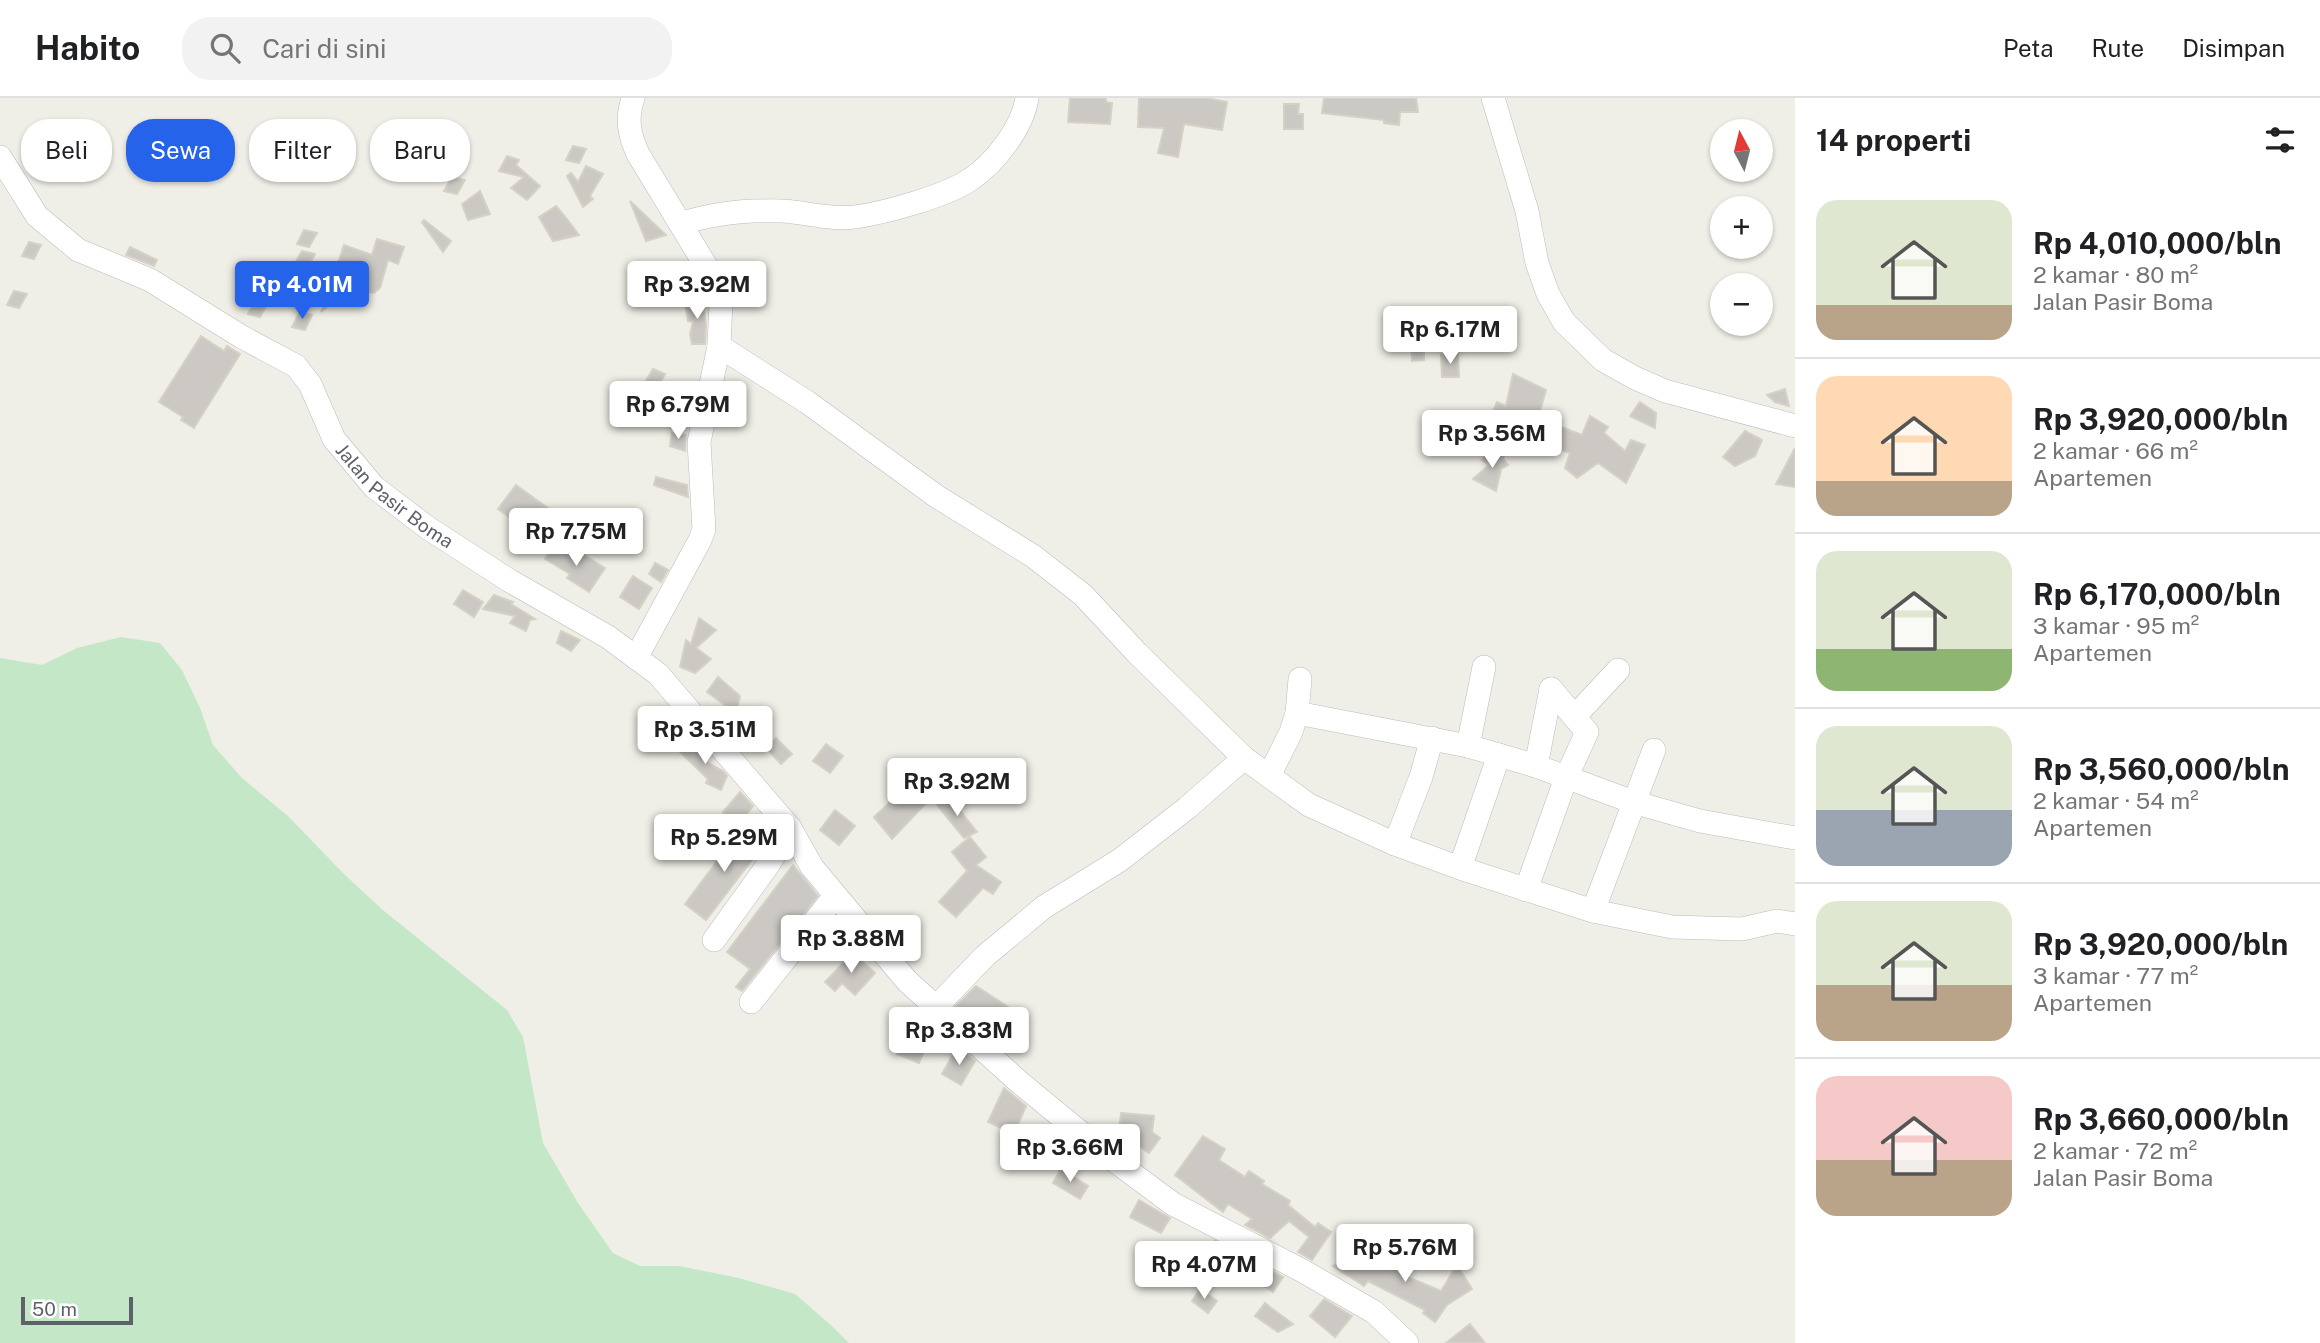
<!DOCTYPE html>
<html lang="id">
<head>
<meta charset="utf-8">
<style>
	:root { --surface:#fff; --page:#f2f2f2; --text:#202124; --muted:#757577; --line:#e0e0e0; --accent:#2563eb }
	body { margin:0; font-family:"Public Sans",sans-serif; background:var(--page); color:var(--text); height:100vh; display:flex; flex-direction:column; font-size:26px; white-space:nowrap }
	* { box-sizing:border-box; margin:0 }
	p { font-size:23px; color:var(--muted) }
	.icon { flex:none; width:38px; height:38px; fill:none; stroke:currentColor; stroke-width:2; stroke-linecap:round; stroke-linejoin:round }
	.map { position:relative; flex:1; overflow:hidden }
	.drawer { display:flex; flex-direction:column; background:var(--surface); width:525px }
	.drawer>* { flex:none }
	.banner { position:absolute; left:21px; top:21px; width:665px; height:63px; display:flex; gap:14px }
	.needle { width:46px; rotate:353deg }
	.controls { position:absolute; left:1710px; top:21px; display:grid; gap:14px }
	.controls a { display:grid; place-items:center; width:63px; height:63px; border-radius:50%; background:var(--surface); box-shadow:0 2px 5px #0004; font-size:35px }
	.scale { position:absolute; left:21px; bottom:18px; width:112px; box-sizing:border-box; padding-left:7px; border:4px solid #5e6167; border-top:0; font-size:19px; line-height:24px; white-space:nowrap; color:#5e6167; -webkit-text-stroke:5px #fff; paint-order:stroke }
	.price { position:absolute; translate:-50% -60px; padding:0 16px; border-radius:7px; background:#fff; color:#222; font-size:23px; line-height:46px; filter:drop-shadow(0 2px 4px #0008) }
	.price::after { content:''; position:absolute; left:50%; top:42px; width:21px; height:16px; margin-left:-10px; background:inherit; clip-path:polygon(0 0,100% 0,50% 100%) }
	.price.on { background:var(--accent); color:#fff }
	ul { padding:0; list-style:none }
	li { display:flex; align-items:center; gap:21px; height:175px; padding:0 21px }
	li+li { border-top:2px solid var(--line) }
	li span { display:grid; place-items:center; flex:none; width:196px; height:140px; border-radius:21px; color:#555 }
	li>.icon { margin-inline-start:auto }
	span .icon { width:84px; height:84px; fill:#fffc; stroke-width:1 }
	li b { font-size:30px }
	h2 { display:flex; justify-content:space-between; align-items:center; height:84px; padding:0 21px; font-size:30px }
	.pill { padding:0 24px; border-radius:28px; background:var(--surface); box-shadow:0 2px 5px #0004; font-size:24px; line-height:63px }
	.pill.on { background:var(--accent); color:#fff }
	header { display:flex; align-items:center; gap:42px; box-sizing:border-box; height:98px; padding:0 35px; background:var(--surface); border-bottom:2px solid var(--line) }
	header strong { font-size:33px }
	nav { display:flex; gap:38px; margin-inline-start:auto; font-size:24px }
	.search { width:490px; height:63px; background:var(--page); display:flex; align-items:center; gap:18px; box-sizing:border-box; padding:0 24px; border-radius:28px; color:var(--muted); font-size:26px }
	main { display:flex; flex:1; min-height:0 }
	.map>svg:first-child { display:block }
	.green { fill:#c4e7c7 }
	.building { fill:#ccc9c4; stroke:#d5d1c5; stroke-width:2 }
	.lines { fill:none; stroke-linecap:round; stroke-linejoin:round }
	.minor-casing { stroke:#b9bbc0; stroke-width:24 }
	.minor { stroke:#fff; stroke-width:23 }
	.labels { text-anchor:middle; stroke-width:5; stroke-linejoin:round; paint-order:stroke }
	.street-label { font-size:19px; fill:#5e6167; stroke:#fff }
</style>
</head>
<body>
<header>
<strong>Habito</strong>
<div class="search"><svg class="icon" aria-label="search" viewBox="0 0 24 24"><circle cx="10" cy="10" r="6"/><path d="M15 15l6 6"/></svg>Cari di sini</div>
<nav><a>Peta</a><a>Rute</a><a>Disimpan</a></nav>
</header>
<main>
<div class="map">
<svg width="1795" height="1245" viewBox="0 0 1795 1245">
	<rect width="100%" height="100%" fill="#f0efe7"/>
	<path class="green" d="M121 539 160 545 182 572 200 610 213 647 242 680 288 718 344 776 384 813 507 912 523 939 543 1045 578 1105 613 1155 640 1168H679L739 1180 795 1196 832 1228 849 1245H0V560L42 567 77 550Z"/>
	<g class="building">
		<path d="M1070 0H1106V4L1112 5 1110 26 1068 24Z"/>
		<path d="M1139 0H1206L1227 4 1222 32 1184 26 1178 59 1158 55 1164 30 1138 29Z"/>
		<path d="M1324 0H1416L1418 14H1400L1399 27 1384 25V22L1322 15Z"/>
		<path d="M1284 6H1299L1298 16H1303V31H1284Z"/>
		<path d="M573 48 586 51 579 65 566 62Z"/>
		<path d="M97 54 110 57 102 71 90 68Z"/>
		<path d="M507 58 519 62 516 67 540 88 527 102 511 90 524 79 499 73Z"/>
		<path d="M586 68 603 76 590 98 593 101 583 109 567 78 571 75 578 84Z"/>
		<path d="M452 79 465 82 457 96 444 93Z"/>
		<path d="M480 93 490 116 468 122 462 106Z"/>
		<path d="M630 103 666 137 646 143Z"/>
		<path d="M556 108 567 121 579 137 553 143 539 119Z"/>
		<path d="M424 122 451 143 443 154 422 124Z"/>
		<path d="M304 132 317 135 309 149 297 146Z"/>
		<path d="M377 141 404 149 398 166 388 162 380 190 374 195 346 192 321 214 325 204 312 202 318 188 330 190 344 147 372 157Z"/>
		<path d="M29 144 41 147 34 161 22 158Z"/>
		<path d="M130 149 157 162 154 168 126 157Z"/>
		<path d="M302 153 315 156 307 170 294 167Z"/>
		<path d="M14 193 27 196 19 210 7 207Z"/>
		<path d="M702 201 706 227 705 246H692L690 236 693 224 688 223 685 203Z"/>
		<path d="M255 202 268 205 260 219 248 216Z"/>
		<path d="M300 214 312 217 305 232 292 229Z"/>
		<path d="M201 238 224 253 227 248 240 256 194 330 181 322 183 319 159 304Z"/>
		<path d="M1424 248V262L1412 263 1411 249Z"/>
		<path d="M1458 256 1459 279H1442L1441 257Z"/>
		<path d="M653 271 665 276 654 295 644 286Z"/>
		<path d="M1513 276 1546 292 1538 320 1582 337 1590 318 1608 329 1604 335 1625 353 1631 342 1645 347 1626 385 1598 365 1577 380 1565 370 1570 355 1531 343H1494L1505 328 1490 320 1497 304 1506 308Z"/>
		<path d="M679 289 692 292 691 314 674 309Z"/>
		<path d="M1785 291 1789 308 1775 304 1767 297Z"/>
		<path d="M1640 304 1656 315 1655 330 1630 318Z"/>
		<path d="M1745 333 1762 342 1755 358 1735 368 1723 359Z"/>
		<path d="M672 335 686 337 685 353 670 348Z"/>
		<path d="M1795 350V389L1776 386Z"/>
		<path d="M1493 352 1500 358 1505 354 1503 361 1508 367 1501 371 1496 393 1473 381 1489 367 1482 362Z"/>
		<path d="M656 379 687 387 688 399 654 387Z"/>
		<path d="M516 387 549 411 531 435 498 411Z"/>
		<path d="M554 447 579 461 582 456 605 470 589 494 567 480 570 476 545 461Z"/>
		<path d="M655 465 668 472 661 484 649 476Z"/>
		<path d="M633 478 652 490 639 511 620 499Z"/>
		<path d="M463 492 483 504 474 519 454 506Z"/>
		<path d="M494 497 513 504 511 506 535 521 530 522 526 533 510 525 515 518 483 511Z"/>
		<path d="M699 520 716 532 696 550 711 561 695 575 680 569 686 542 691 546Z"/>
		<path d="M561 533 580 542 571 553 557 545Z"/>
		<path d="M718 579 740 598 736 615 707 594Z"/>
		<path d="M776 640 792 656 781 666 766 650Z"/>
		<path d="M697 643 708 656 703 662 723 673 727 678 721 692 706 685 708 681 678 652 681 649 687 653Z"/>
		<path d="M826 646 843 658 830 675 813 663Z"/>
		<path d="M909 686 928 703 892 741 874 719Z"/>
		<path d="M740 694 753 708 738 726 723 714Z"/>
		<path d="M948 698 977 734 964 740 937 707Z"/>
		<path d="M835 712 855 728 839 747 820 732Z"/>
		<path d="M742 730 764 746 706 822 685 806Z"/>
		<path d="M970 739 986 759 976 767 1001 784 993 796 983 790 956 819 939 804 967 773 952 754Z"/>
		<path d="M793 767 818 798 742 893 736 889 750 871 727 854Z"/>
		<path d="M853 855 875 875 855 897 842 885 835 893 825 884Z"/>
		<path d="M976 888 1016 914 996 944 956 908Z"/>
		<path d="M906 934 929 943 919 965 897 956Z"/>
		<path d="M957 950 975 963 961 987 942 976Z"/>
		<path d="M1004 990 1026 1008 1014 1036 988 1024Z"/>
		<path d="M1121 1015 1154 1018 1152 1034 1160 1040 1149 1055 1119 1033Z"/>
		<path d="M1203 1038 1225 1051 1219 1062 1245 1079 1249 1073 1264 1083 1262 1086 1290 1103 1288 1107 1315 1129 1318 1125 1331 1134 1312 1162 1298 1154 1309 1139 1289 1123 1270 1140 1245 1127 1252 1121 1228 1106 1223 1114 1175 1077Z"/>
		<path d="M1061 1071 1088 1088 1080 1101 1053 1085Z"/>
		<path d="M1139 1102 1170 1120 1161 1135 1130 1119Z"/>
		<path d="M1215 1143 1283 1179 1273 1194 1237 1170 1232 1176 1205 1158Z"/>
		<path d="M1358 1152 1385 1170 1387 1167 1410 1180 1441 1193 1457 1167 1472 1191 1447 1207 1435 1224 1423 1215 1425 1212 1368 1183 1364 1188 1333 1168Z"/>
		<path d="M1200 1191 1217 1203 1208 1215 1192 1203Z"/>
		<path d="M1324 1201 1352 1218 1335 1239 1310 1218Z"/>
		<path d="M1265 1205 1270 1209 1293 1226 1278 1234 1255 1218Z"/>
		<path d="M1470 1226 1485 1245H1446L1461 1233Z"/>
	</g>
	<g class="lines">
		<defs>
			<g id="minor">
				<path d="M633 0C626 21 629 36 638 56L712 178 721 204 719 248 699 344 704 431 700 442 636 560"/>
				<path d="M1493 0 1527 113 1537 165 1548 196 1564 224 1603 262 1635 280 1665 293 1795 328"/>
				<path id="s1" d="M0 59 37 118 78 152 150 182 242 239 296 268 310 286 334 341 374 389 428 430 510 483 608 539 658 576 790 730 812 769 907 883 1018 983 1115 1063 1173 1106 1303 1173 1374 1214 1407 1245"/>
				<path d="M681 126C713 115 747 112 781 113 806 114 829 122 855 119 884 115 947 98 971 81 995 65 1023 29 1027 0"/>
				<path d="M719 248 807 304 936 398 1033 458 1083 497 1137 555 1244 660 1309 707 1395 746 1460 770 1593 813 1672 829 1742 831 1777 823 1795 826"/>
				<path d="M1297 615 1468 648 1536 668 1633 704 1700 723 1795 740"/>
				<path d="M1575 618 1618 572"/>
				<path d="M1468 648 1484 569"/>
				<path d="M1536 668 1551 591"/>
				<path d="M1269 678 1291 634 1297 615 1300 581"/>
				<path d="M1395 746 1421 679 1432 640"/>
				<path d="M1460 770 1499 657"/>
				<path d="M1526 792 1566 680 1587 634 1551 591"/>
				<path d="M1593 813 1654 652"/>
				<path d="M714 842 768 767 790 730"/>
				<path d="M751 904 835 798"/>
				<path d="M937 908 985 858 1044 809 1120 762 1187 710 1244 660"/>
			</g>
		</defs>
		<use href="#minor" class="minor-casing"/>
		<use href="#minor" class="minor"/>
	</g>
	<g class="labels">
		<g class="street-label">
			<text dy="7" stroke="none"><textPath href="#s1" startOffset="537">Jalan Pasir Boma</textPath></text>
		</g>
	</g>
</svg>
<div class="controls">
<a><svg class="needle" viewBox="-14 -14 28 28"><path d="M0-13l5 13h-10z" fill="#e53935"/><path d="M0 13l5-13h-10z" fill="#757577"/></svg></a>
<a>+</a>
<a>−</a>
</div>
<div class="scale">50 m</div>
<b class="price on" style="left:302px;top:223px">Rp 4.01M</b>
<b class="price" style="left:697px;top:223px">Rp 3.92M</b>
<b class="price" style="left:1450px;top:268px">Rp 6.17M</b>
<b class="price" style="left:678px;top:343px">Rp 6.79M</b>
<b class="price" style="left:1492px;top:372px">Rp 3.56M</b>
<b class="price" style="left:576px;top:470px">Rp 7.75M</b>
<b class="price" style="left:705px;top:668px">Rp 3.51M</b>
<b class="price" style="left:957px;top:720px">Rp 3.92M</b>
<b class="price" style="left:724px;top:776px">Rp 5.29M</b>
<b class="price" style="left:851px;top:877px">Rp 3.88M</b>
<b class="price" style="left:959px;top:969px">Rp 3.83M</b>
<b class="price" style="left:1070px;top:1086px">Rp 3.66M</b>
<b class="price" style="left:1405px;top:1186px">Rp 5.76M</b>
<b class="price" style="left:1204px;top:1203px">Rp 4.07M</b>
<div class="banner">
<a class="pill">Beli</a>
<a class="pill on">Sewa</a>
<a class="pill">Filter</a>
<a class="pill">Baru</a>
</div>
</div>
<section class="drawer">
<h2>14 properti<svg class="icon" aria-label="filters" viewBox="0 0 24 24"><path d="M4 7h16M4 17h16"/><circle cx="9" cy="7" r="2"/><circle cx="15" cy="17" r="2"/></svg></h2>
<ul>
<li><span style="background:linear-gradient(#dfe7d0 75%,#b9a48a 0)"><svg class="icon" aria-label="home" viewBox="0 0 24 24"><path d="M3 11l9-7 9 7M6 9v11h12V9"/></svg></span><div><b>Rp 4,010,000/bln</b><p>2 kamar · 80 m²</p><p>Jalan Pasir Boma</p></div></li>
<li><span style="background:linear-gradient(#ffd9b3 75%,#b9a48a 0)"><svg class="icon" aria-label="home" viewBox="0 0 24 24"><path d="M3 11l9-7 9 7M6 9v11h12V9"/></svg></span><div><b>Rp 3,920,000/bln</b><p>2 kamar · 66 m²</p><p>Apartemen</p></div></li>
<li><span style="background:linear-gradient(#dfe7d0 70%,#8fb573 0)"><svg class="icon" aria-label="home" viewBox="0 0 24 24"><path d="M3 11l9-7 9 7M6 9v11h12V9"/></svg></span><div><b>Rp 6,170,000/bln</b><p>3 kamar · 95 m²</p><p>Apartemen</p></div></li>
<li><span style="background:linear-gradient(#dfe7d0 60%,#9aa5b1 0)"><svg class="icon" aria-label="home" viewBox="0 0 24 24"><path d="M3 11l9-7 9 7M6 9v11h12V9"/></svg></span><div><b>Rp 3,560,000/bln</b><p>2 kamar · 54 m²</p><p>Apartemen</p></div></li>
<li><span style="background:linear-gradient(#dfe7d0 60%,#b9a48a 0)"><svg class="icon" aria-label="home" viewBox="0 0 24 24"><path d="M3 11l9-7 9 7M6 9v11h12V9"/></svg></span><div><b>Rp 3,920,000/bln</b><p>3 kamar · 77 m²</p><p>Apartemen</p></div></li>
<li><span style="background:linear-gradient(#f6c9c9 60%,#b9a48a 0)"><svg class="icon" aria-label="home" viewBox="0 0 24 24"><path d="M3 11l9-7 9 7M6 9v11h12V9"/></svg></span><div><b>Rp 3,660,000/bln</b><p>2 kamar · 72 m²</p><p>Jalan Pasir Boma</p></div></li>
</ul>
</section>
</main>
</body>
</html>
